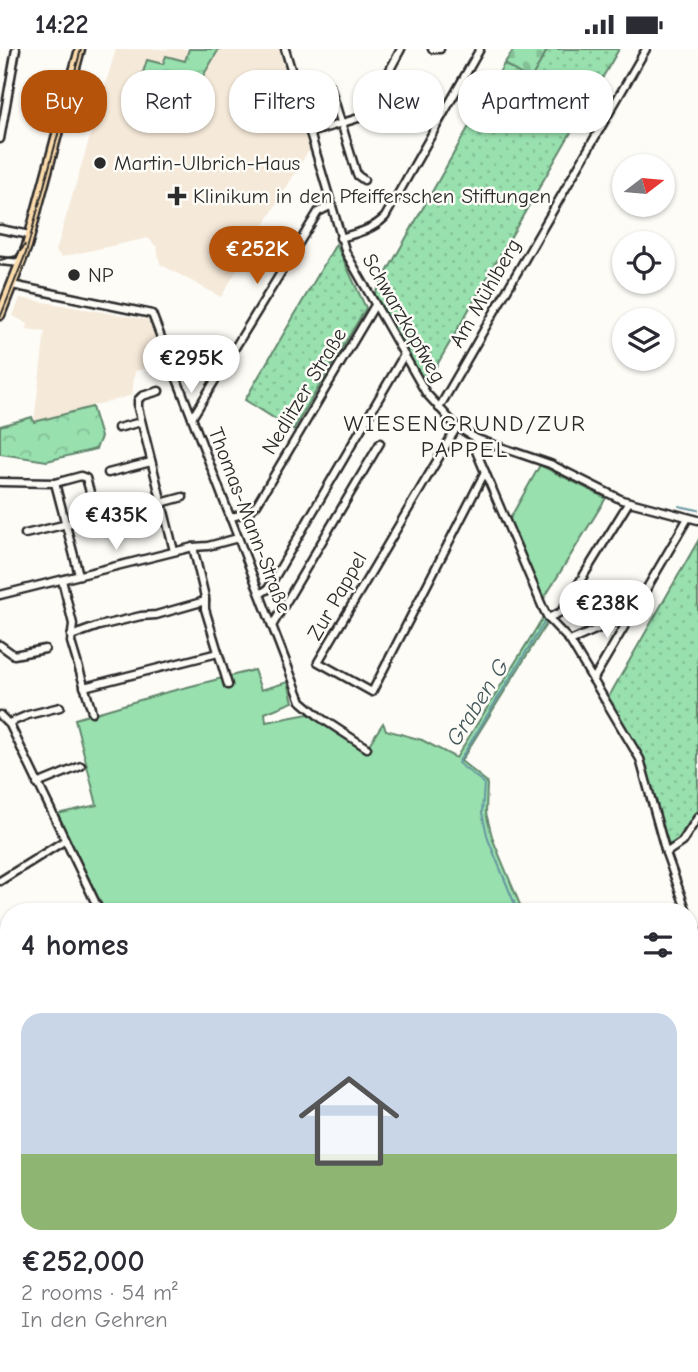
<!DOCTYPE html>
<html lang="en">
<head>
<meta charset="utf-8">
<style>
	:root { --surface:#fff; --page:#f2f2f3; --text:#2b2b33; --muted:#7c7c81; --line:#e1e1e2; --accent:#b45309 }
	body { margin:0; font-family:"Comic Neue",sans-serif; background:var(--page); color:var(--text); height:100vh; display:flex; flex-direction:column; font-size:26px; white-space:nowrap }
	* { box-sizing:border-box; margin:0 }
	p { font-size:23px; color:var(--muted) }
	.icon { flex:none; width:38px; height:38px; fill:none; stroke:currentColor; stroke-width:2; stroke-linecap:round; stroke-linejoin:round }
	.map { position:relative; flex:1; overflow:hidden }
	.drawer { position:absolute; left:0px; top:854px; width:698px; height:469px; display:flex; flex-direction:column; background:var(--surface); border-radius:28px 28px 0 0; box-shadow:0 2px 5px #0004 }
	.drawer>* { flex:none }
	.banner { position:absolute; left:21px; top:21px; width:656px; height:63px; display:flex; gap:14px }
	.needle { width:46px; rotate:74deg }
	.controls { position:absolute; left:612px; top:105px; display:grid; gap:14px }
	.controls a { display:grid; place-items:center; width:63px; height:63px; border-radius:50%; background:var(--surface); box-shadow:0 2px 5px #0004; font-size:35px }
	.price { position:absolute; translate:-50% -60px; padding:0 16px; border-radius:24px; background:#fff; color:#222; font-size:23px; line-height:46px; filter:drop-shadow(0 2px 4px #0008) }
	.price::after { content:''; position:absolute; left:50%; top:42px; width:21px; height:16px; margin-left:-10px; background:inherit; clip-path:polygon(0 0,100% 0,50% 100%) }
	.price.on { background:var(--accent); color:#fff }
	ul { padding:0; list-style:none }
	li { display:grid; align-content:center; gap:14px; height:371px; padding:0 21px }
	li+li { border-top:2px solid var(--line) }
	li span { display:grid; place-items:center; height:217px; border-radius:21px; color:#555 }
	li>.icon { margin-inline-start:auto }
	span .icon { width:126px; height:126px; fill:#fffc; stroke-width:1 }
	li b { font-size:30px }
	h2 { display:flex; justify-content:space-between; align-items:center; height:84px; padding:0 21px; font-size:30px }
	.pill { padding:0 24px; border-radius:28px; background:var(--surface); box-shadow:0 2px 5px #0004; font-size:24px; line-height:63px }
	.pill.on { background:var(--accent); color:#fff }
	.status { display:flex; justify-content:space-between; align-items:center; height:49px; padding:0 35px; background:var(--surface); direction:ltr }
	.status svg { height:19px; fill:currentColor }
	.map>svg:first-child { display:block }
	.built { fill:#f5e9d9 }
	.grass { fill:#98e0ae; stroke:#62866c; stroke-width:2 }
	.forest { fill:url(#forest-crowns); stroke:#62866c; stroke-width:2 }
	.cemetery { fill:url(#cemetery-stones); stroke:#62866c; stroke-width:2 }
	.garden { fill:url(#garden-dots); stroke:#62866c; stroke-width:2 }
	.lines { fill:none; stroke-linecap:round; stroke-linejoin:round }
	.stream { stroke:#6897a0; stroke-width:2 }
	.minor-casing { stroke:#2b2b2b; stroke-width:11 }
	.major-casing { stroke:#2b2b2b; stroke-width:13 }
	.minor { stroke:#fdfcf7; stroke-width:6 }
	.major { stroke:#fcdcac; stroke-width:8 }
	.tram { stroke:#2b2b2b; stroke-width:2 }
	.poi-dot { fill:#2b2b2b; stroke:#fdfcf7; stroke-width:2.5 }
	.labels { text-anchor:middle; stroke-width:5; stroke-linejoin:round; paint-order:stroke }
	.poi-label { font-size:21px; fill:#2b2b2b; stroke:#fdfcf7; text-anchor:start }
	.street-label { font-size:21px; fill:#2b2b2b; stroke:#fdfcf7 }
	.neighbourhood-label { font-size:23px; letter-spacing:2px; fill:#2b2b2b; stroke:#fdfcf7 }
	.water-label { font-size:23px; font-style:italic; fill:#44585c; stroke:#fdfcf7 }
</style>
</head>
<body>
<div class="status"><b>14:22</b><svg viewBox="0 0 49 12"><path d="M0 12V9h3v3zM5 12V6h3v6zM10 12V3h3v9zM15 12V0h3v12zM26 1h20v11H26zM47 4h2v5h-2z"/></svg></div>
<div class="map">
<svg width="698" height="1323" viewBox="0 0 698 1323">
	<defs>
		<pattern id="forest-crowns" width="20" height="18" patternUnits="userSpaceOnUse" patternTransform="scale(1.75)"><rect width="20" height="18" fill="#98e0ae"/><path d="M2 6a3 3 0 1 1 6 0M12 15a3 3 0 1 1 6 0" fill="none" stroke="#83c096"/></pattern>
		<pattern id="cemetery-stones" width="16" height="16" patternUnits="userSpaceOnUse" patternTransform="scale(1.75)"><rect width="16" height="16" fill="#98e0ae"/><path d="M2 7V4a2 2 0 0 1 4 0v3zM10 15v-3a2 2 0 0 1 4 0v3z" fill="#83c096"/></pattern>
		<pattern id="garden-dots" width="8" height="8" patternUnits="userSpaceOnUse" patternTransform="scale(1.75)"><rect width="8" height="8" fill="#98e0ae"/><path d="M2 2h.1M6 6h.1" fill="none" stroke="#83c096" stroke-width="1.8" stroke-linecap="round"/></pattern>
	</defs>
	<rect width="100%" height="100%" fill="#fdfcf7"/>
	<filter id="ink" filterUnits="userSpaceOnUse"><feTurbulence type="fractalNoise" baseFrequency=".0143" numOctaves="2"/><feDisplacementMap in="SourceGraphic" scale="14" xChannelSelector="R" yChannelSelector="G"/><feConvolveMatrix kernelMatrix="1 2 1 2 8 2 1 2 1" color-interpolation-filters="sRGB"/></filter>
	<g filter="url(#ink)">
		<g class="built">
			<path d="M116 0H279L310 103 307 104 221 248 160 215 157 198 148 189 61 208 56 202Z"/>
			<path d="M20 249 149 271 165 315 135 322 132 346 34 373 45 283 27 280 28 275 13 267Z"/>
		</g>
		<g class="grass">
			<path d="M540 416 606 449 543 551 508 473Z"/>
			<path d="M544 567 547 574 461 712 487 733 486 764 493 791 523 863H105L57 765 97 756 75 670 164 644 254 621 261 641 288 633 293 653 265 664 266 673 308 665 366 700 383 674 386 681 422 691 456 709Z"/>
			<path d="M370 1314H638L637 1323H379Z"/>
		</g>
		<g class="forest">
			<path d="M189 0H219L190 49 184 51 143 39 140 33 147 11 163 15 166 7 185 12Z"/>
			<path d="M92 358 101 388 96 400 47 412 0 405V377L32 368 34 373Z"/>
		</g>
		<path class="cemetery" d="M514 0H548L530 32 504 15Z"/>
		<g class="garden">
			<path d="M548 0H619L426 335 374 246 504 15 530 31Z"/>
			<path d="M336 195 366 259 293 381 245 351Z"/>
			<path d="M698 492V761L679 792 669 796 642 709 608 649Z"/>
			<path d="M9 998V1109L0 1114V1003Z"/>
		</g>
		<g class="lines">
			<g class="stream">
				<path d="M679 457 698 461"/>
				<path d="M518 863 488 790 482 764 484 734 458 714 545 572"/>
				<path d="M0 1139 3 1162 9 1179"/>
				<path d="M690 1229 698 1216"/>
				<path d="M690 1256 698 1261"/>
				<path d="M352 1323 353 1314"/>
			</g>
			<defs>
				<g id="minor">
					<path d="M285 0 346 204 426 344 457 378 477 390 550 415 622 451 698 471"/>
					<path d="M432 0H440"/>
					<path d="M320 33 330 37 357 126 364 131"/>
					<path d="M310 84 365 67 401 0"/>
					<path d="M0 90 16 0"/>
					<path d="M0 180 30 186"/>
					<path d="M340 189C357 184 372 181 385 168L480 0"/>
					<path d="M0 212 21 214"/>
					<path d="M12 236 152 265 301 652 321 669 367 699"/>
					<path d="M159 342 142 347 138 351V359L174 502"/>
					<path d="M439 359 646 0"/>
					<path d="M192 369 318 163 332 156"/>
					<path d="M457 378 318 613 372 643 485 423"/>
					<path d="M118 379 141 373"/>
					<path d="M477 390 476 402 543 559 548 569 570 592 640 710 666 804 687 863"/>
					<path d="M108 424 151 413"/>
					<path d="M0 433 55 434 79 526"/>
					<path d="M139 460 183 448"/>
					<path d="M230 469 250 462 257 455 375 256"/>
					<path d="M25 485 97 468 86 429 81 427 55 434"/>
					<path d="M193 498 205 548V560L228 636"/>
					<path d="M62 531 73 575 71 593 92 663"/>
					<path d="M260 545 268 540 404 306"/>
					<path d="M0 546 193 498 208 497 238 489"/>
					<path d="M548 569 561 563 629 453"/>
					<path d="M272 577 380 394"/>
					<path d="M71 587 99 577 141 567 156 566 205 552"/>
					<path d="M570 592 632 565"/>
					<path d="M0 596 14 606 45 600"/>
					<path d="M593 631 688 469"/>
					<path d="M84 638 218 604"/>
					<path d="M0 666 10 676 100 863"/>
					<path d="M9 674 28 666 60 658"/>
					<path d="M37 735 81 717"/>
					<path d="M666 804 682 793 698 768"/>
					<path d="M0 832 64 792"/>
					<path d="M690 868 698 884"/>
					<path d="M0 923 9 918"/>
					<path d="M0 1000 9 995"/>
					<path d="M357 1323V1314"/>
				</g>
				<path id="major" d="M0 266 27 197 80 0"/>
			</defs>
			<use href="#minor" class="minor-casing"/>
			<use href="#major" class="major-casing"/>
			<use href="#minor" class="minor"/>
			<use href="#major" class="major"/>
			<g class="tram">
				<path d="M0 211 16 207 25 196"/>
				<path d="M0 269 26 204 81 0"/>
			</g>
		</g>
	</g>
	<g class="poi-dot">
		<circle cx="100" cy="114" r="7"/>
		<path d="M173.5 136.5h7v7h7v7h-7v7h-7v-7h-7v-7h7z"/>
		<circle cx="74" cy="226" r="7"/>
	</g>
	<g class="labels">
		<g class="poi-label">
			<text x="114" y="121">Martin-Ulbrich-Haus</text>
			<text x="193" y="154">Klinikum in den Pfeifferschen Stiftungen</text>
			<text x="88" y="233">NP</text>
		</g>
		<g class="street-label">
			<text transform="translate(485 244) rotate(-60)" y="7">Am Mühlberg</text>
			<text transform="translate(404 269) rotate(60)" y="7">Schwarzkopfweg</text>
			<text transform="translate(304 342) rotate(-59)" y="7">Nedlitzer Straße</text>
			<text transform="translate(250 471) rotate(69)" y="7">Thomas-Mann-Straße</text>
			<text transform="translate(337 547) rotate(-60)" y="7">Zur Pappel</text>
		</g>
		<g class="neighbourhood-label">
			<text x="465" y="382">WIESENGRUND/ZUR<tspan x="465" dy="26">PAPPEL</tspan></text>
		</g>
		<g class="water-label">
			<text transform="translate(477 653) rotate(-58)" y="8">Graben G</text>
		</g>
	</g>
</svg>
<div class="controls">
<a><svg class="needle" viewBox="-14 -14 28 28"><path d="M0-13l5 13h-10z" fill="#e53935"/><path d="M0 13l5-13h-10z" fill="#7c7c81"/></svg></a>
<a><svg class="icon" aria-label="locate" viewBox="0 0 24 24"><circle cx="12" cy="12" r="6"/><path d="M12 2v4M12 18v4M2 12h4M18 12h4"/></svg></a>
<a><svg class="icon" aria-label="layers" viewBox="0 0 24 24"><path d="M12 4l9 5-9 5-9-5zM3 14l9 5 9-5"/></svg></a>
</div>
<b class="price on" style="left:257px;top:237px">€252K</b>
<b class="price" style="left:191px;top:346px">€295K</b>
<b class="price" style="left:116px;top:503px">€435K</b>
<b class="price" style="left:607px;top:591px">€238K</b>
<div class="banner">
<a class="pill on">Buy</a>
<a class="pill">Rent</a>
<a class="pill">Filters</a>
<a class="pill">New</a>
<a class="pill">Apartment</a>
</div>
<section class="drawer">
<h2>4 homes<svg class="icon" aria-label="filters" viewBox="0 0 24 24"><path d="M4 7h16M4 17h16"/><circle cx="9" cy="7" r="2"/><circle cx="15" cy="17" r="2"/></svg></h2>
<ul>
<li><span style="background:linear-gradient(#c9d6e8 65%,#8fb573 0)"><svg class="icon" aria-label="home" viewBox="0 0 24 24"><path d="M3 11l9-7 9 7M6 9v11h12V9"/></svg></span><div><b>€252,000</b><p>2 rooms · 54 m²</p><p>In den Gehren</p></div></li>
</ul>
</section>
</div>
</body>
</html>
